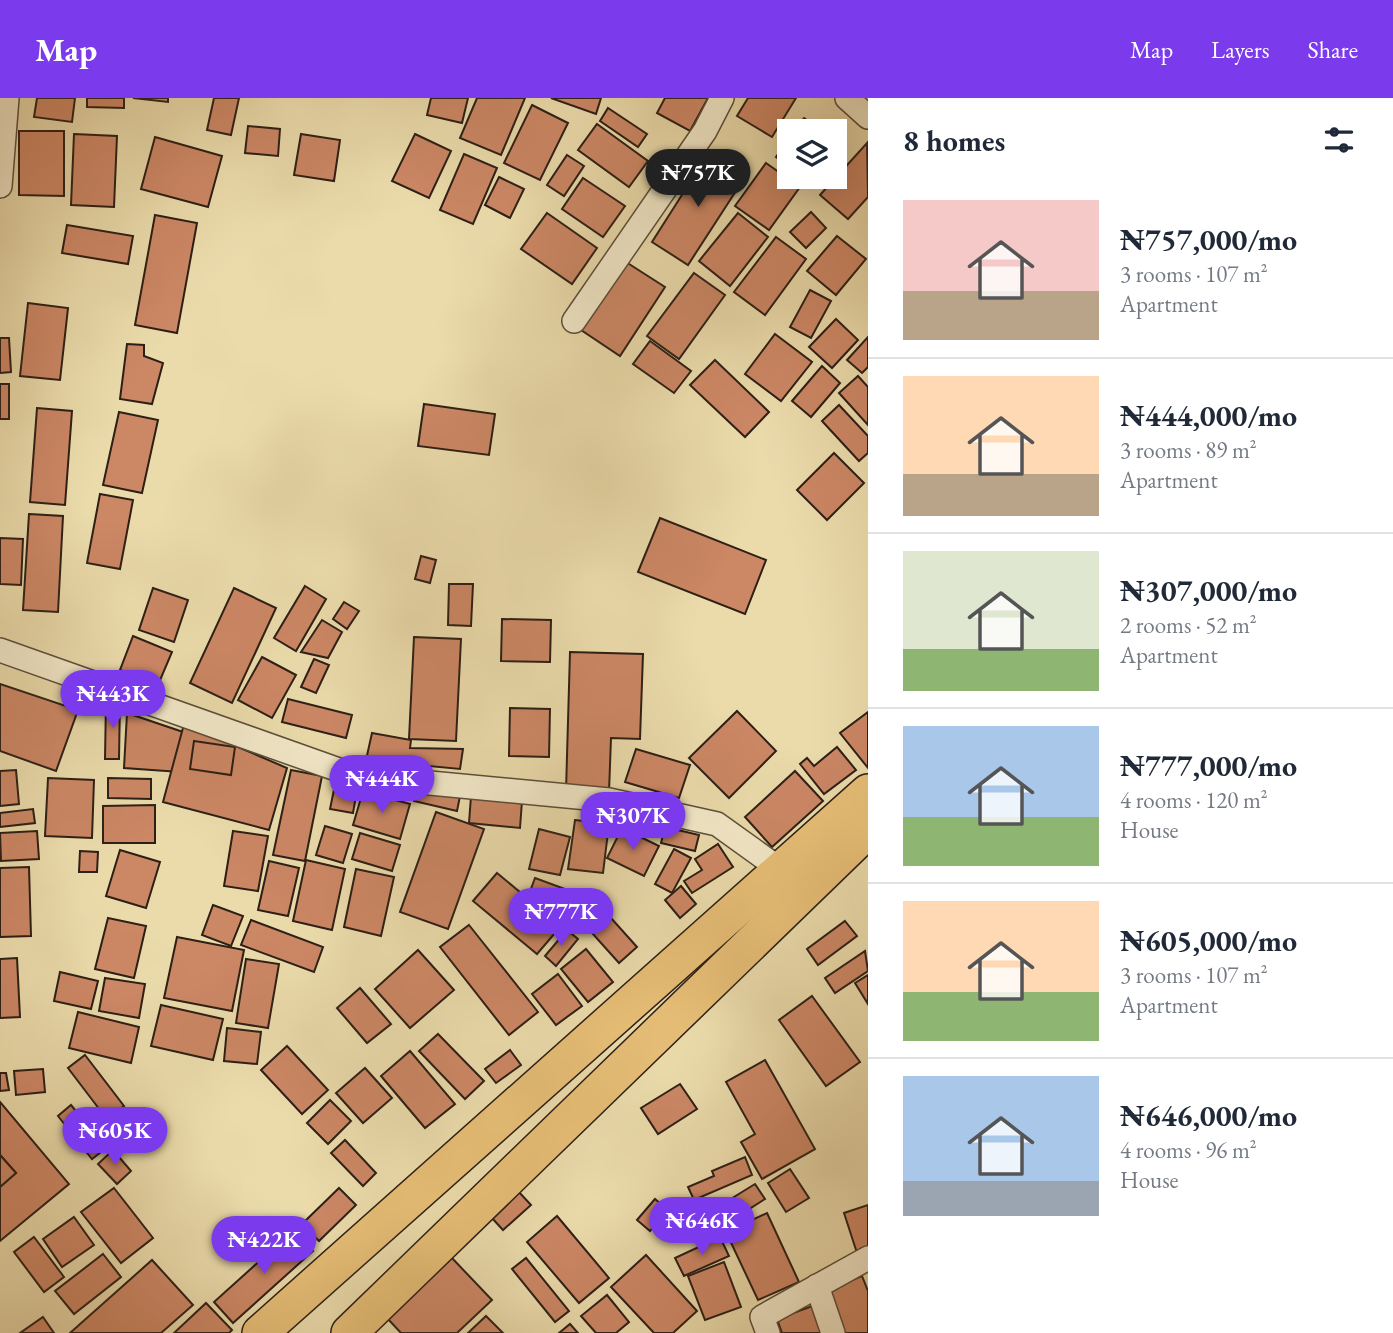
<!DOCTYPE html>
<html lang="en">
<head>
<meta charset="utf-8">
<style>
	:root { --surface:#fff; --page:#f6f6f7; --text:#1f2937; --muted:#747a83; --line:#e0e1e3; --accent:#7c3aed }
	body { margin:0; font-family:"EB Garamond",serif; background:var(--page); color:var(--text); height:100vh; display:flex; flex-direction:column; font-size:26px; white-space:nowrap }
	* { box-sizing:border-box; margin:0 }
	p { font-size:23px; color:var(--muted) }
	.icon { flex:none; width:38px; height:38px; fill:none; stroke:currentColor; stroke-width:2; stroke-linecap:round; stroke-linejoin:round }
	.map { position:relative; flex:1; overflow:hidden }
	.details { display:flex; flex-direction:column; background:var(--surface); width:525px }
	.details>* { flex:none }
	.buttons { position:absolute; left:777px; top:21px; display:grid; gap:14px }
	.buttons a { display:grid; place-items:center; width:70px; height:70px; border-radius:0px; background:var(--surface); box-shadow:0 7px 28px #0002; font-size:35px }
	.price { position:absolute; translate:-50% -60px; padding:0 16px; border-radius:24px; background:var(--accent); color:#fff; font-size:23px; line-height:46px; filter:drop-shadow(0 2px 4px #0008) }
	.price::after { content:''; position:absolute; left:50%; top:42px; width:21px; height:16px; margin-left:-10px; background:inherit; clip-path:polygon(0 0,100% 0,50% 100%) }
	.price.on { background:#222; color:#fff }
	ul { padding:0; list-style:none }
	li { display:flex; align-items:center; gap:21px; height:175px; padding:0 35px }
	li+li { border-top:2px solid var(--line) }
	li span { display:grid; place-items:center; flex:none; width:196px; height:140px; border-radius:0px; color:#555 }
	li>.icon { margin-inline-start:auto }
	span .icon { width:84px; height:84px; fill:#fffc; stroke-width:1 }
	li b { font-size:30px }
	h2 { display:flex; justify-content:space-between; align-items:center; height:84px; padding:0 35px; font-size:30px }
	header { display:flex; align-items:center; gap:42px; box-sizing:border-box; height:98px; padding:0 35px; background:var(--accent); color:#fff }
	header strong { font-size:33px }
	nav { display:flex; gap:38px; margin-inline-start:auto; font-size:24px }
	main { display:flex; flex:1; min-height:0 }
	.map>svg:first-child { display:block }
	.building { fill:#cc8765; stroke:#2c1f16; stroke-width:2 }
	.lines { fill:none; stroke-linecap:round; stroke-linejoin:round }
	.minor-casing { stroke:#5c4e3b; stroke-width:26 }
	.primary-casing { stroke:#2c1f16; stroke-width:38 }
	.minor { stroke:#f2e8c8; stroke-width:23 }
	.primary { stroke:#e6be76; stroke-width:35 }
</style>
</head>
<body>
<header>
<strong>Map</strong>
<nav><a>Map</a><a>Layers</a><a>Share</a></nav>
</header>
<main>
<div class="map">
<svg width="868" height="1235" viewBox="0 0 868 1235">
	<rect width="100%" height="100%" fill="#ebdbab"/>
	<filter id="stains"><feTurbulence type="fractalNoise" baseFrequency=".00286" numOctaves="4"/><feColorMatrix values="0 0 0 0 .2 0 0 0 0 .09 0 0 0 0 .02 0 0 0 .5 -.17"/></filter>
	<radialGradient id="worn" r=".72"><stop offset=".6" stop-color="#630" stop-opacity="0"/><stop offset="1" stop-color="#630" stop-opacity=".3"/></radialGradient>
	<g class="building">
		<path d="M37 0H75L72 24 34 19Z"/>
		<path d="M87 0H124V10L87 9Z"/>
		<path d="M133 0H168V4Z"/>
		<path d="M214 0H239L231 37 207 32Z"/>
		<path d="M431 0H468L462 25 427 17Z"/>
		<path d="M477 0H525L501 57 460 40Z"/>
		<path d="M551 0H601L596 16Z"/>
		<path d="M665 0H708L690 33 657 15Z"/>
		<path d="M748 0H796L772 39 737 18Z"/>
		<path d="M532 7 568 25 540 82 504 65Z"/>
		<path d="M608 10 647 36 638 49 600 23Z"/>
		<path d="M804 20 823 33H794Z"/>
		<path d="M597 26 648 63 629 89 578 52Z"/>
		<path d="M248 28 280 31 278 58 245 55Z"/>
		<path d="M19 33H64V98L19 97Z"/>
		<path d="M74 36 117 38 114 109 71 107Z"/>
		<path d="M301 36 340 42 334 83 294 77Z"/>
		<path d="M415 36 451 53 429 100 392 83Z"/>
		<path d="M155 39 222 58 208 109 141 91Z"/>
		<path d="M789 40V69L776 59Z"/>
		<path d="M835 41 844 47 835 60Z"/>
		<path d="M867 45 868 99 848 121 820 97Z"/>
		<path d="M464 56 497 70 473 126 440 112Z"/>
		<path d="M708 56 745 79 688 167 652 144Z"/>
		<path d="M567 57 584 68 564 98 547 87Z"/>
		<path d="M766 65 800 89 769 132 735 108Z"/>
		<path d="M499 79 524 91 510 120 485 107Z"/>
		<path d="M804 79H821L815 87Z"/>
		<path d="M583 80 625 108 603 139 562 111Z"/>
		<path d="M811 114 826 130 806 150 790 134Z"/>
		<path d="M547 115 597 150 572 186 521 151Z"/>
		<path d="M738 115 768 139 730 188 699 163Z"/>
		<path d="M155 117 197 125 177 235 135 227Z"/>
		<path d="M67 127 133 138 128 166 62 155Z"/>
		<path d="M837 138 866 161 836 197 807 173Z"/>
		<path d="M776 139 806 161 765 217 734 194Z"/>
		<path d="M626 164 665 189 620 258 581 232Z"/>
		<path d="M694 175 725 197 679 261 647 238Z"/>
		<path d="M810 192 831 203 811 240 790 229Z"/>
		<path d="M28 205 68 210 60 282 20 278Z"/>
		<path d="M836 221 858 242 832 270 809 249Z"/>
		<path d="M775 236 812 264 781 303 745 276Z"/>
		<path d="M868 239V269L862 275 847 262Z"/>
		<path d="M0 240H9L11 274 0 275Z"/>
		<path d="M650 243 691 273 674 295 633 266Z"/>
		<path d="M127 246 144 247V258L163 265 152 306 120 301Z"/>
		<path d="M715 262 769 314 745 339 690 287Z"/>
		<path d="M822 268 840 285 811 319 792 303Z"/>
		<path d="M858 278 868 289V327L839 295Z"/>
		<rect x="0" y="286" width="9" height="35"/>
		<path d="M424 306 495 316 489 357 418 348Z"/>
		<path d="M839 307 868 338V355L859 363 822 323Z"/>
		<path d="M37 310 72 313 65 407 30 404Z"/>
		<path d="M119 314 158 322 142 395 103 387Z"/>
		<path d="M834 355 864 385 827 422 797 392Z"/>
		<path d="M100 396 133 402 120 471 87 465Z"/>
		<path d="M29 416 63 418 58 514 23 512Z"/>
		<path d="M660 420 766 462 745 516 638 474Z"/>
		<path d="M0 440 23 441 21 487 0 486Z"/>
		<path d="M421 458 436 462 430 485 415 481Z"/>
		<path d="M449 486H473L471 528 448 527Z"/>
		<path d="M305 488 326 501 296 553 274 540Z"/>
		<path d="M153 490 188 502 174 544 139 532Z"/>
		<path d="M234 490 276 510 232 605 190 585Z"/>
		<path d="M344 504 359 513 347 531 333 521Z"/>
		<path d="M502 521 551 522 550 564 501 563Z"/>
		<path d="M322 522 342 534 328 560 301 554Z"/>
		<path d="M133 538 172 554 158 587 120 572Z"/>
		<path d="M414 539 461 541 456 643 409 641Z"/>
		<path d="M570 554 643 556 640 641 611 640 609 694 566 693Z"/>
		<path d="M262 559 296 577 272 620 238 602Z"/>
		<path d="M314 561 329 567 316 595 301 589Z"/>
		<path d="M0 586 78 612 56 673 0 653Z"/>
		<path d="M288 601 352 617 346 640 282 624Z"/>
		<path d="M106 603H120L119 661H105Z"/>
		<path d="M510 610 550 611 549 659 509 658Z"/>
		<path d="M737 613 776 653 729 700 689 660Z"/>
		<path d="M868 614V670L840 635Z"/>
		<path d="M127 615 189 636 180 674 124 670Z"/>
		<path d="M184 626 287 670 269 732 163 704Z"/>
		<path d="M372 635 411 642 410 650 463 651 460 671 366 662Z"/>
		<path d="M194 643 235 649 231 677 190 671Z"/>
		<path d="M837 649 856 672 824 696 800 666 807 660 814 668Z"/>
		<path d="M636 651 690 667 679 700 625 684Z"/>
		<path d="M16 672 19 706 0 708V673Z"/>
		<path d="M291 672 322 678 305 763 273 757Z"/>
		<path d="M795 673 823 703 772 749 745 719Z"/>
		<path d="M48 680 94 682 92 740 45 738Z"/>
		<path d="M108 680 151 681V701L108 700Z"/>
		<path d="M336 682 358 686 353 715 330 711Z"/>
		<path d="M418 687 460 698 457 713 414 703Z"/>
		<path d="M363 693 410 706 400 741 353 727Z"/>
		<path d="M471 698 522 703 520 730 469 725Z"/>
		<path d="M155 707V745H103V708Z"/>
		<path d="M33 711 35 725 0 729V715Z"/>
		<path d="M436 714 484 731 448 831 400 814Z"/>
		<path d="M575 722 609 726 603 775 568 771Z"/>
		<path d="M325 728 352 736 343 765 316 757Z"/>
		<path d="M665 729 699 737 695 753 661 745Z"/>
		<path d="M622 730 659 748 644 778 607 760Z"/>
		<path d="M539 731 570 739 560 777 529 771Z"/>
		<path d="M37 733 39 761 1 763 0 735Z"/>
		<path d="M233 733 268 738 258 793 224 788Z"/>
		<path d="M360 735 400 747 392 773 352 761Z"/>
		<path d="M718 746 733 769 692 795 684 783 702 772 695 761Z"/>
		<path d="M674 751 691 760 672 795 655 786Z"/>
		<path d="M120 752 160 764 146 810 106 798Z"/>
		<path d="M80 753 98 754 97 774H79Z"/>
		<path d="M306 762 345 771 332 832 293 823Z"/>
		<path d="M269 763 299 770 288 818 258 812Z"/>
		<path d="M29 769 31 838 0 839V770Z"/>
		<path d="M356 771 394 779 381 838 344 829Z"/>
		<path d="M497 775 561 828 537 856 473 803Z"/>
		<path d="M535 780 584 798 576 817 528 799Z"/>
		<path d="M681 788 696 806 680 820 665 802Z"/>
		<path d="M213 807 243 818 231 848 202 837Z"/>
		<path d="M602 810 637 849 619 865 584 826Z"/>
		<path d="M108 820 146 828 134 880 95 871Z"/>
		<path d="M251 822 323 849 314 874 241 847Z"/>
		<path d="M845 823 857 838 818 867 807 851Z"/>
		<path d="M469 827 538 914 509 937 440 849Z"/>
		<path d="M567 832 578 841 556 868 545 858Z"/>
		<path d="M177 839 244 852 232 913 164 900Z"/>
		<path d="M586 851 613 884 588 904 561 871Z"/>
		<path d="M418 852 454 892 410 930 375 891Z"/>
		<path d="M865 853 868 873 835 895 825 880Z"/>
		<path d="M17 860 20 919 0 920V861Z"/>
		<path d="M246 861 279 866 268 930 236 925Z"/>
		<path d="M60 874 98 883 91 911 54 903Z"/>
		<path d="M558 876 582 908 556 927 532 896Z"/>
		<path d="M868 877V906L855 885Z"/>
		<path d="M105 880 145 886 139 920 99 913Z"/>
		<path d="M360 890 391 926 367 945 337 910Z"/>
		<path d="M812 898 860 964 826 988 779 922Z"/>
		<path d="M161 907 223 921 213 962 151 948Z"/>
		<path d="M78 914 139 929 131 965 69 950Z"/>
		<path d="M227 930 261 934 257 966 224 963Z"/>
		<path d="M438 936 484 983 465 1001 419 953Z"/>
		<path d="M287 948 328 992 302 1016 261 972Z"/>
		<path d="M510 952 521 967 496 985 485 971Z"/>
		<path d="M410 953 455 1006 425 1030 381 978Z"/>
		<path d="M85 957 124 1008 106 1020 68 970Z"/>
		<path d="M765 962 815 1051 762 1081 741 1044 755 1036 726 984Z"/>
		<path d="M365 970 392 1000 363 1025 336 995Z"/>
		<path d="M43 971 45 994 16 997 14 973Z"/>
		<path d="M0 975H6L9 992 0 993Z"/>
		<path d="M680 986 697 1011 658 1036 641 1010Z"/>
		<path d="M330 1002 351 1023 328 1046 307 1025Z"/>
		<path d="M0 1004 69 1086 0 1143V1089L16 1075 0 1057Z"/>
		<path d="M71 1007 106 1050 92 1061 58 1018Z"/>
		<path d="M345 1042 376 1075 363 1088 331 1055Z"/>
		<path d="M113 1052 131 1073 117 1086 98 1066Z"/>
		<path d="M0 1057 16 1075 0 1089Z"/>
		<path d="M745 1059 752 1077 694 1102 688 1089 714 1078 712 1073Z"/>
		<path d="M790 1071 809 1100 786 1114 768 1085Z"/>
		<path d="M755 1086 765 1101 718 1131 708 1115Z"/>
		<path d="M114 1090 153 1140 121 1165 81 1114Z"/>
		<path d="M339 1090 356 1107 319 1143 302 1126Z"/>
		<path d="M518 1093 531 1107 503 1132 491 1119Z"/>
		<path d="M655 1101 668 1112 650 1133 637 1122Z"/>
		<path d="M868 1107V1151L857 1155 844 1115Z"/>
		<path d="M767 1115 799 1184 758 1202 726 1134Z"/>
		<path d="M557 1118 609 1180 579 1205 527 1144Z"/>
		<path d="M74 1119 94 1147 62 1169 43 1141Z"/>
		<path d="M294 1132 313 1153 233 1225 214 1204Z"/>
		<path d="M34 1139 64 1179 44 1194 14 1154Z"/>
		<path d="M720 1139 729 1158 684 1178 675 1160Z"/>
		<path d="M103 1156 121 1179 74 1216 55 1193Z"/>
		<path d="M646 1157 697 1213 673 1235H654L611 1189Z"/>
		<path d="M451 1159 492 1202 457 1235H401L387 1220Z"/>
		<path d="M526 1160 569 1213 555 1224 512 1171Z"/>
		<path d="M152 1162 193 1207 161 1235H70Z"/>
		<path d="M724 1164 741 1209 705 1222 688 1178Z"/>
		<path d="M862 1178 868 1193V1235H844L827 1192Z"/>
		<path d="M607 1197 629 1224 616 1235H596L581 1218Z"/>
		<path d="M206 1205 232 1232 229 1235H174Z"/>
		<path d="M815 1207 826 1235H782L777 1221Z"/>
		<path d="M486 1218 503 1235H468Z"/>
		<path d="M43 1219 54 1235H20Z"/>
		<path d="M570 1226 578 1235H559Z"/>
	</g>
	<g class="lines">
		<defs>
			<g id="minor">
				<path d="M847 0 868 19"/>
				<path d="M0 88 7 0"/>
				<path d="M574 223 705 33 722 0"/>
				<path d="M0 552 339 672 430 685 609 702 717 726 781 772"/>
				<path d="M817 1188 833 1235"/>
				<path d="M768 1235 762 1219 868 1160"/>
			</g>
			<g id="primary">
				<path d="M260 1235 868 694"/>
				<path d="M349 1235 868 732"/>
			</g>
		</defs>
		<use href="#minor" class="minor-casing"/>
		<use href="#primary" class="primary-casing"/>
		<use href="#minor" class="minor"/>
		<use href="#primary" class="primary"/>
	</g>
	<rect width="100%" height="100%" filter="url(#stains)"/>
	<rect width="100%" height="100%" fill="url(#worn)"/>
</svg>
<div class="buttons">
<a><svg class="icon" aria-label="layers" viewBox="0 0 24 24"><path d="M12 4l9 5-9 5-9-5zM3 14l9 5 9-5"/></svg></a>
</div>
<b class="price on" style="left:698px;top:111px">₦757K</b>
<b class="price" style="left:113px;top:632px">₦443K</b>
<b class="price" style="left:382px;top:717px">₦444K</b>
<b class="price" style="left:633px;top:754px">₦307K</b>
<b class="price" style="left:561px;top:850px">₦777K</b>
<b class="price" style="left:115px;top:1069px">₦605K</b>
<b class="price" style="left:702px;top:1159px">₦646K</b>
<b class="price" style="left:264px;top:1178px">₦422K</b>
</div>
<section class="details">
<h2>8 homes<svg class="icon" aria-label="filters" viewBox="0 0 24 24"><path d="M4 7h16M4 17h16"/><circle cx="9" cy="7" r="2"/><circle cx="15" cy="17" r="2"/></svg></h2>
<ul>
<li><span style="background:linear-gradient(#f6c9c9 65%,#b9a48a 0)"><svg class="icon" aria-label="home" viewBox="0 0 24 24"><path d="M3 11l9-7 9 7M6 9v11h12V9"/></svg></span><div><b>₦757,000/mo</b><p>3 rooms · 107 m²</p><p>Apartment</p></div></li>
<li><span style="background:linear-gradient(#ffd9b3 70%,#b9a48a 0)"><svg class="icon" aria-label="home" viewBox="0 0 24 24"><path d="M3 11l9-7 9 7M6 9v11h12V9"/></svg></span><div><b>₦444,000/mo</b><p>3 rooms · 89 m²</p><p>Apartment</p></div></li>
<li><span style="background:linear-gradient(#dfe7d0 70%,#8fb573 0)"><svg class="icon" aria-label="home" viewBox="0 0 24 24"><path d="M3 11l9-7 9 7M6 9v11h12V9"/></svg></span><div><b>₦307,000/mo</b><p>2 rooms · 52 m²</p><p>Apartment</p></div></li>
<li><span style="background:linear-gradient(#a9c7e8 65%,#8fb573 0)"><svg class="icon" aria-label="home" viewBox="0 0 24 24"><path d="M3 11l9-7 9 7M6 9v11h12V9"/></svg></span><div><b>₦777,000/mo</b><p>4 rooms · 120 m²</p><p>House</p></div></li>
<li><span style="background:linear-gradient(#ffd9b3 65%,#8fb573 0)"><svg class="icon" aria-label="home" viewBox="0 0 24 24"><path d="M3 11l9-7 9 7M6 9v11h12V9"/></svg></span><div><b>₦605,000/mo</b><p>3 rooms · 107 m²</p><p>Apartment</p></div></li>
<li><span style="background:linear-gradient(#a9c7e8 75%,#9aa5b1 0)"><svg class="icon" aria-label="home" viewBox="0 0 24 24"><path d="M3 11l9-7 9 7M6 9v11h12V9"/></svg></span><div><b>₦646,000/mo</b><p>4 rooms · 96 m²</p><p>House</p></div></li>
</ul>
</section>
</main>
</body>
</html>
